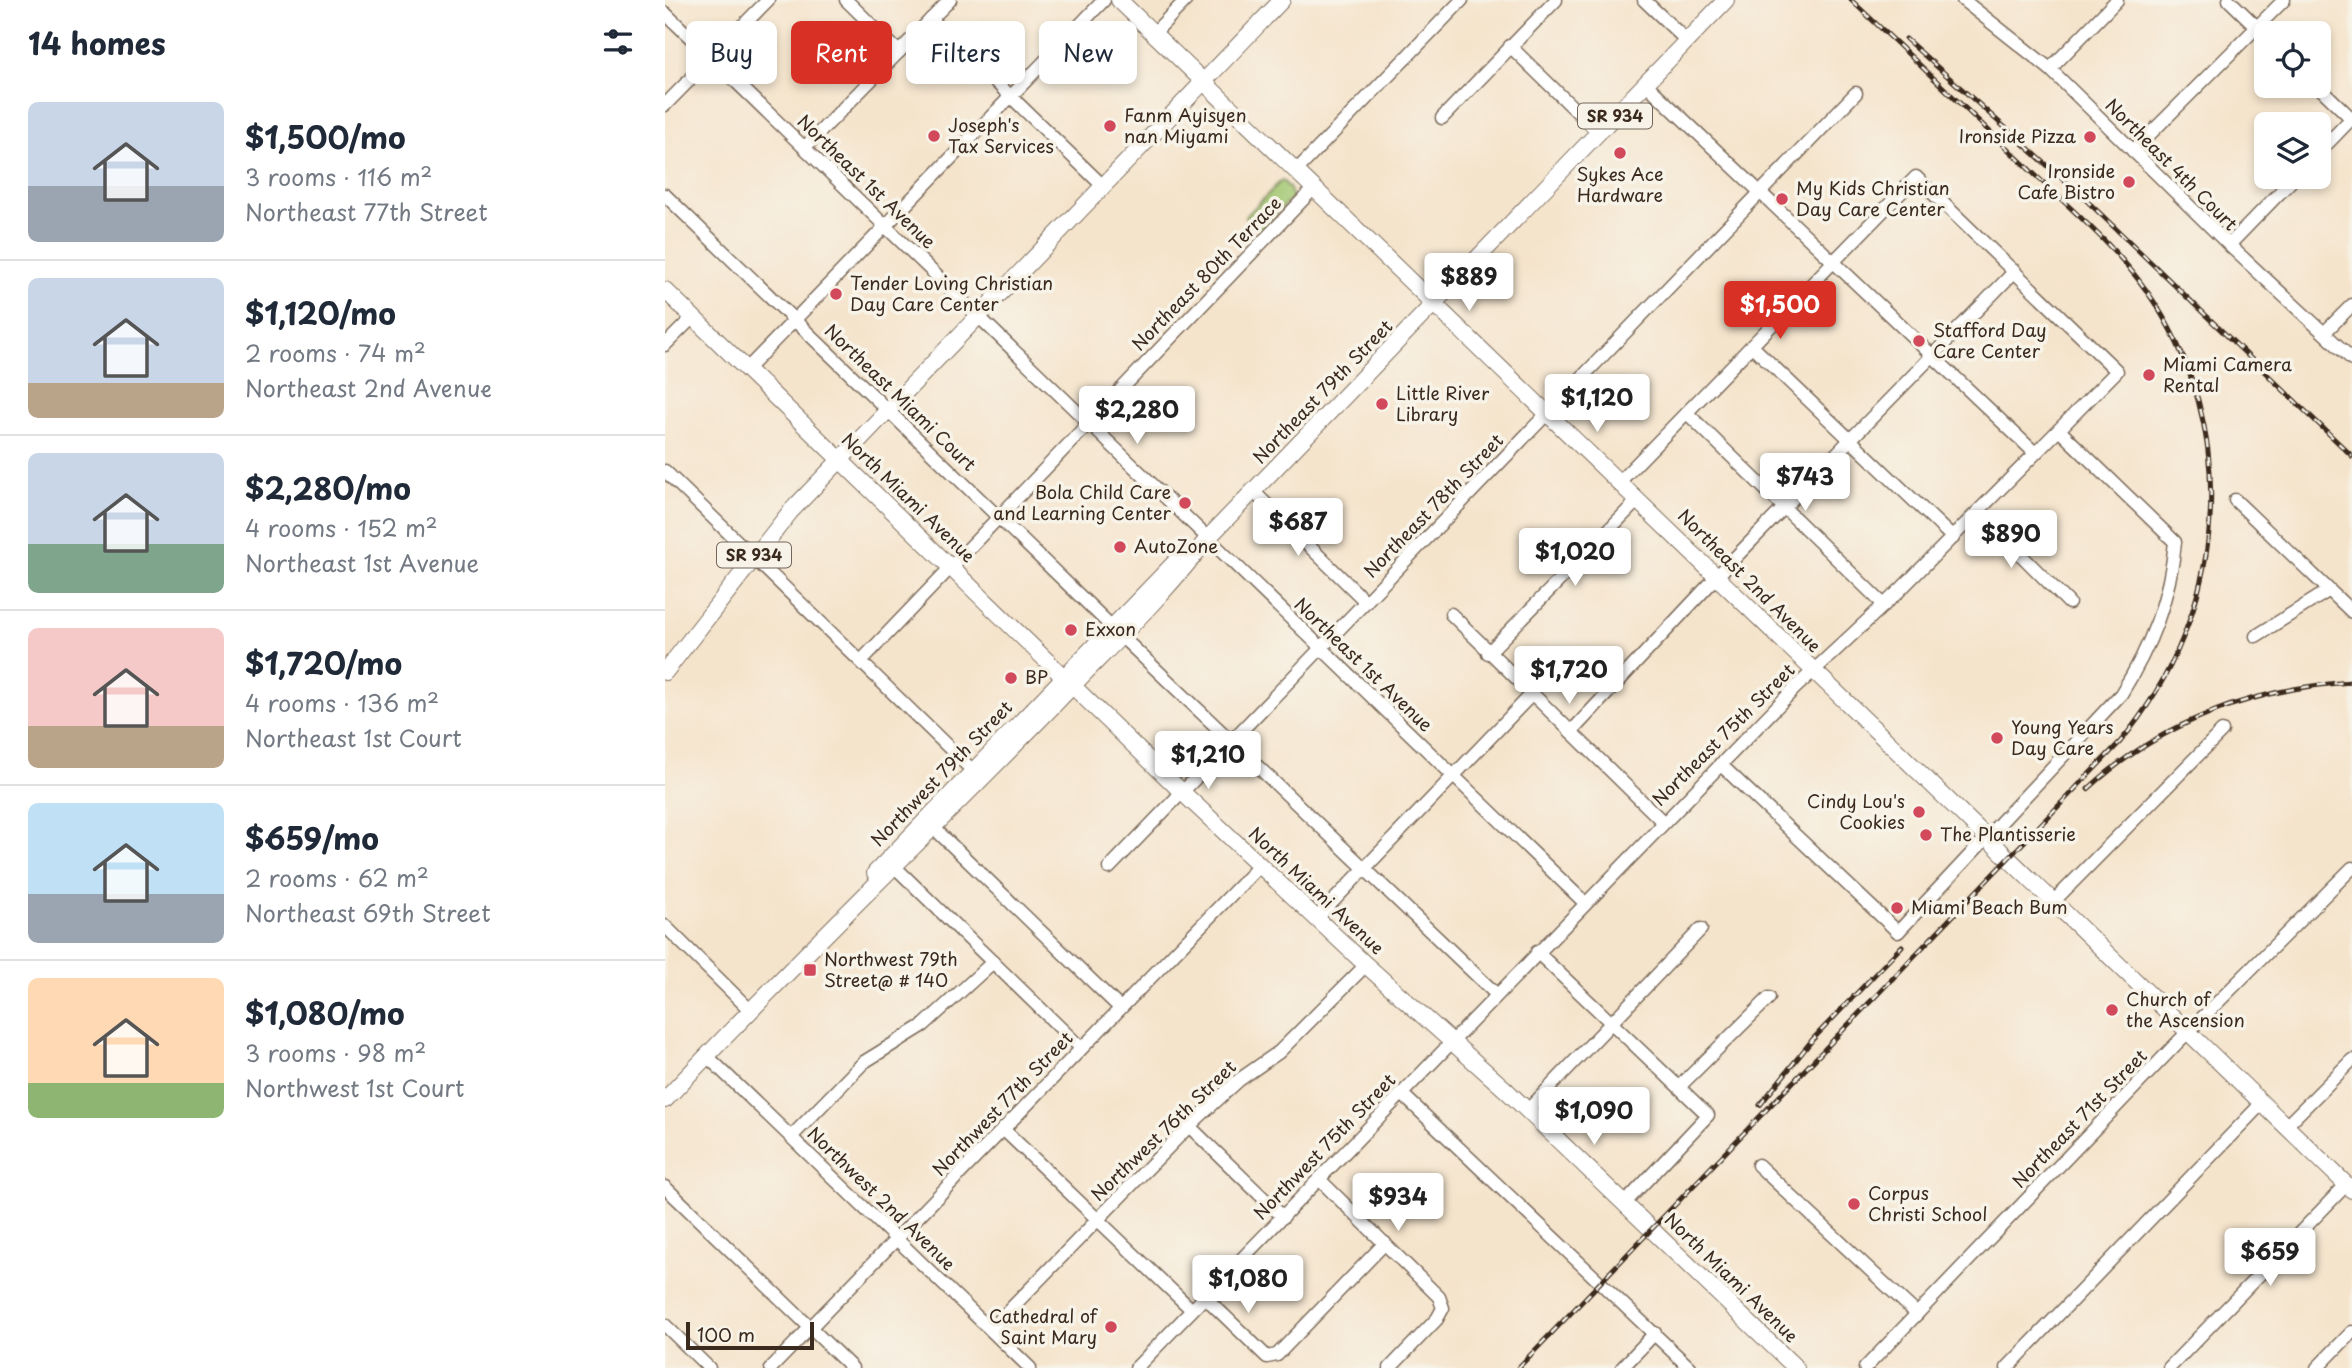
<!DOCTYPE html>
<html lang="en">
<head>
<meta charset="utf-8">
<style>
	:root { --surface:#fff; --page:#f2f2f3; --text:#1f2937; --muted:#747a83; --line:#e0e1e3; --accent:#d93025 }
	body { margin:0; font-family:"Playpen Sans",sans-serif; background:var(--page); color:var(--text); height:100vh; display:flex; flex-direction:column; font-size:26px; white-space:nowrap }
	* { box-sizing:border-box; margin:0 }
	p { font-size:23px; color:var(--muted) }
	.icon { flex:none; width:38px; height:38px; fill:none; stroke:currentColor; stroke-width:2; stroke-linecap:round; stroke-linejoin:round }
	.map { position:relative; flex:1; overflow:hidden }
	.sheet { display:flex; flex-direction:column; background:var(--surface); width:665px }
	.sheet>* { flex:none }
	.banner { position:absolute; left:21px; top:21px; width:665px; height:63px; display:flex; gap:14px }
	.tools { position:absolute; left:1589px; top:21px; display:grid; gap:14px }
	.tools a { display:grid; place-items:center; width:77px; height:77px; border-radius:10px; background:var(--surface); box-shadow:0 4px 10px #0003; font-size:35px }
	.scale { position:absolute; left:21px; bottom:18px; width:128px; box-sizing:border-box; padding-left:7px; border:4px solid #3b2a1e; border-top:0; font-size:19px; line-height:24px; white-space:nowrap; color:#3b2a1e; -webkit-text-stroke:5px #f7f3e8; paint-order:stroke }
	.price { position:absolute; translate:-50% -60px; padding:0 16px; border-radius:7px; background:#fff; color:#222; font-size:23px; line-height:46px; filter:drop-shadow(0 2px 4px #0008) }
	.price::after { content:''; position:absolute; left:50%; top:42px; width:21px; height:16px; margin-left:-10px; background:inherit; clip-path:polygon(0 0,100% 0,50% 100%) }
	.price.selected { background:var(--accent); color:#fff }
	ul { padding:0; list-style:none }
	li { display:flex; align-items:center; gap:21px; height:175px; padding:0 28px }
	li+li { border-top:2px solid var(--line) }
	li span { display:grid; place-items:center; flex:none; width:196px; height:140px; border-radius:10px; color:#555 }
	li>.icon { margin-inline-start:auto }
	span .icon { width:84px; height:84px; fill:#fffc; stroke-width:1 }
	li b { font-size:30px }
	h2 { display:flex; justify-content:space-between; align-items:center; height:84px; padding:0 28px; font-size:30px }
	.pill { padding:0 24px; border-radius:10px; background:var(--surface); box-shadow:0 4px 10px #0003; font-size:24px; line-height:63px }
	.pill.selected { background:var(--accent); color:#fff }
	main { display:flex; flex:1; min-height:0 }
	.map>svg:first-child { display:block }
	.green { fill:#a3c772; stroke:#6f7848; stroke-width:2 }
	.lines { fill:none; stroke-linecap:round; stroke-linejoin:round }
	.minor-casing { stroke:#7c6b5b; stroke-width:15 }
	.major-casing { stroke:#7c6b5b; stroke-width:18 }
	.minor { stroke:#fff; stroke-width:12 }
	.major { stroke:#fff; stroke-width:16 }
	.rail-casing { stroke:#3b2a1e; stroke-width:5 }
	.rail { stroke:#f7f3e8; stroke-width:2.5; stroke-dasharray:8; stroke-linecap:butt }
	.poi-dot { fill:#d1495b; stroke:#f7f3e8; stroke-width:2.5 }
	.labels { text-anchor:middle; stroke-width:7; stroke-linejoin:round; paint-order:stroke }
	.shield { fill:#f7f3e8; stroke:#73665b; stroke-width:2 }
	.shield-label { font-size:16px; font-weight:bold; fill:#3b2a1e }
	.poi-label { font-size:18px; fill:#3b2a1e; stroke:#f7f3e8; text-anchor:start }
	.street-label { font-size:18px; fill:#3b2a1e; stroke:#f7f3e8 }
</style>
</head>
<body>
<main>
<section class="sheet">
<h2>14 homes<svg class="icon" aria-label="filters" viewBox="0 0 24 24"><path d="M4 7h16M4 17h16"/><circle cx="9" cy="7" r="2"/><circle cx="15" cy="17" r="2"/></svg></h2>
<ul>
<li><span style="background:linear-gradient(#c9d6e8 60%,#9aa5b1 0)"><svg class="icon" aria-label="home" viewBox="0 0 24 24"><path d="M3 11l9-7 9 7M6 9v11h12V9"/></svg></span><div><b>$1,500/mo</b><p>3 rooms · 116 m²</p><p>Northeast 77th Street</p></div></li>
<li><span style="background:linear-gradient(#c9d6e8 75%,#b9a48a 0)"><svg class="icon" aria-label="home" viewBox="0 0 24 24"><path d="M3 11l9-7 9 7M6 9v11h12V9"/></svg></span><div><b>$1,120/mo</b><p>2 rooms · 74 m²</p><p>Northeast 2nd Avenue</p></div></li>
<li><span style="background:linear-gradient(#c9d6e8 65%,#7fa58c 0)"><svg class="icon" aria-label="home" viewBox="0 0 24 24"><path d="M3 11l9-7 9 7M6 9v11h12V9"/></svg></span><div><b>$2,280/mo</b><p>4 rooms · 152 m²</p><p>Northeast 1st Avenue</p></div></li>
<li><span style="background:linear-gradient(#f6c9c9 70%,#b9a48a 0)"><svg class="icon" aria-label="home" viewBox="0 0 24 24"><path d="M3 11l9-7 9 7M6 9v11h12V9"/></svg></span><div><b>$1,720/mo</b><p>4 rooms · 136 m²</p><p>Northeast 1st Court</p></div></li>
<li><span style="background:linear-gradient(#bfe0f5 65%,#9aa5b1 0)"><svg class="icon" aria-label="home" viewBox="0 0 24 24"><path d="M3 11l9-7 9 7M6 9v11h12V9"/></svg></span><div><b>$659/mo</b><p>2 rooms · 62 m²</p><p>Northeast 69th Street</p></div></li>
<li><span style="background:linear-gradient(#ffd9b3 75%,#8fb573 0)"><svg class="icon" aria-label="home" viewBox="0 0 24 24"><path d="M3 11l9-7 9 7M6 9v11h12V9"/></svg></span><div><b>$1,080/mo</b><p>3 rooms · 98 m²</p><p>Northwest 1st Court</p></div></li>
</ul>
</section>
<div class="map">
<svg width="1687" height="1368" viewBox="0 0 1687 1368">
	<rect width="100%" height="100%" fill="#f7f3e8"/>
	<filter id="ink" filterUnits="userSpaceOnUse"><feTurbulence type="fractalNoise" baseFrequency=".0143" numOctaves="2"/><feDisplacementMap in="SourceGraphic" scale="14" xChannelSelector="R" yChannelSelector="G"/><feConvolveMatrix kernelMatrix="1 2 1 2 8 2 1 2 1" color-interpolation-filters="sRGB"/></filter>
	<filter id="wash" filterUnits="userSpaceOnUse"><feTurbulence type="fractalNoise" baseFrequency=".00686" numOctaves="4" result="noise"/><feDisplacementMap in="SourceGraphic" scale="28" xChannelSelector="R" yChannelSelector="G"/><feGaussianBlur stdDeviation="1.57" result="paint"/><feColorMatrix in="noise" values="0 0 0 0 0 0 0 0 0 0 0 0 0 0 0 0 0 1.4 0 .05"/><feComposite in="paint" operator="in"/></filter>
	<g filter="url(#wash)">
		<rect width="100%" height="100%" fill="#f5e4cc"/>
		<path class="green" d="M617 180 625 189 627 198 595 231 580 217Z"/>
	</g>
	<g filter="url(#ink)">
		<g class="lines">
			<defs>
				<g id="minor">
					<path d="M181 0 234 52"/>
					<path d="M979 0 1022 41"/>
					<path d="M1298 0 1385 69 1564 245 1687 359"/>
					<path d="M1564 0 1601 36"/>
					<path d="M0 13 920 903"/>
					<path d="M266 19 439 187"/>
					<path d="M488 34 521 0"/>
					<path d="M845 46 934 133"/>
					<path d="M1385 69 1452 0"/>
					<path d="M981 84 1370 453"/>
					<path d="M1653 86 1687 119"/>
					<path d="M0 105 103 0"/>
					<path d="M777 118 891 0"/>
					<path d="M140 147 285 0"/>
					<path d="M1468 151 1619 0"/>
					<path d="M1654 152 1687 118"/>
					<path d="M631 171 797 0"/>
					<path d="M0 195 446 626"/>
					<path d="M1564 245 1630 177"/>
					<path d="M1660 332 1687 305"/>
					<path d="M0 345 28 317"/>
					<path d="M1087 346 1288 538"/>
					<path d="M82 369 439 0"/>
					<path d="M1022 413 1219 605"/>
					<path d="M0 471 307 770"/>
					<path d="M588 491 701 602"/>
					<path d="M1570 500 1687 612"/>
					<path d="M1313 512 1404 603"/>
					<path d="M786 614 998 822"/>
					<path d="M455 635 831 994"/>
					<path d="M1591 636 1663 591"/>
					<path d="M823 653 973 500"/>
					<path d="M197 660 649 188"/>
					<path d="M906 732 1060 568 1350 271"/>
					<path d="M1055 764 1233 932 1456 694C1486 646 1505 598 1510 542L1394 430"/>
					<path d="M269 828 455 1008"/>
					<path d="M230 867 416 1048"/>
					<path d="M444 868 1191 93"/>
					<path d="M1388 902 1557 731"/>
					<path d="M652 918 867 694"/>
					<path d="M0 926 86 1011"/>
					<path d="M872 952 1043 1115 960 1203"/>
					<path d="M42 1056 365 1368"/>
					<path d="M1014 1087 1104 998"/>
					<path d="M736 1093 1025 1368"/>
					<path d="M863 1110 1036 929"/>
					<path d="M524 1126 618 1217"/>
					<path d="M1621 1126 1687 1060"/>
					<path d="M338 1129 527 1310"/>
					<path d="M126 1137 199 1062 259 1025 328 962"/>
					<path d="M1093 1165 1252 1314"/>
					<path d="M654 1179 774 1297 778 1308 772 1319 725 1368"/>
					<path d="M0 1187 187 1368"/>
					<path d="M540 1297 602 1357 612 1355 720 1243"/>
					<path d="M0 1325 44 1368"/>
					<path d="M326 1329 524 1126 574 1080 614 1052 701 965"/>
					<path d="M106 1368 595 865"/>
					<path d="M471 1368 1130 688 1234 591 1452 371 1251 177 954 482"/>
					<path d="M957 1368 990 1333"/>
					<path d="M1200 1368 1514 1041 1687 868"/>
					<path d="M1342 1368 1597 1103"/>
					<path d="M1504 1368 1681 1185"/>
					<path d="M1652 1368 1687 1332"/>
				</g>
				<g id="major">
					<path d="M454 0 1687 1190"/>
					<path d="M0 290 517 792 701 965 841 1090 1131 1368"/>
					<path d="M0 672 125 512 617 0"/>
					<path d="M210 873 517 555"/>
					<path d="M0 1100C126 965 260 838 388 706 440 651 497 598 543 538L1061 0"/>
				</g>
			</defs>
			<use href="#minor" class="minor-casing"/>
			<use href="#major" class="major-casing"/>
			<use href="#minor" class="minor"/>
			<use href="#major" class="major"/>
			<defs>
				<g id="rail">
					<path d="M1241 39 1421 200 1687 456"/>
					<path d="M1423 789C1496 722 1589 688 1687 682"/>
					<path d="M1095 1105 1148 1039 1237 946"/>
					<path d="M853 1368 1455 742C1562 615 1579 429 1481 290 1450 246 1406 209 1367 172 1307 115 1247 57 1186 0"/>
				</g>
			</defs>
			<use href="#rail" class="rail-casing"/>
			<use href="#rail" class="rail"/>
		</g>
	</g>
	<g class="poi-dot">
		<circle cx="445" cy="126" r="7"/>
		<circle cx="269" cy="136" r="7"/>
		<circle cx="1425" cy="137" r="7"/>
		<circle cx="955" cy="153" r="7"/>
		<circle cx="1464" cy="182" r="7"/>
		<circle cx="1117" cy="199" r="7"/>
		<circle cx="171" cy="294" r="7"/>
		<circle cx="1254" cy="341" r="7"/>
		<circle cx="1484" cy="375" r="7"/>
		<circle cx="717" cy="404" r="7"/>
		<circle cx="520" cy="503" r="7"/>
		<circle cx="455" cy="547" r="7"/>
		<circle cx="406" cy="630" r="7"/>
		<circle cx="346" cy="678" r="7"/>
		<circle cx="1332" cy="738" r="7"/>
		<circle cx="1254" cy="812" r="7"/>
		<circle cx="1261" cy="835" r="7"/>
		<circle cx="1232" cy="908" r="7"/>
		<rect x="138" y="963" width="14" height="14" rx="3.5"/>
		<circle cx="1447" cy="1010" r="7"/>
		<circle cx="1189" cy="1204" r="7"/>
		<circle cx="446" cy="1327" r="7"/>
	</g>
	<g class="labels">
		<g class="shield">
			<rect x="913" y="103.5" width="74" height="25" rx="5"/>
			<rect x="52" y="542.5" width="74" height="25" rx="5"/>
		</g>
		<g class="shield-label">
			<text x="950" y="122">SR 934</text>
			<text x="89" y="561">SR 934</text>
		</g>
		<g class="poi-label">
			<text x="459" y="122">Fanm Ayisyen<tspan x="459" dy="21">nan Miyami</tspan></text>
			<text x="283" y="132">Joseph's<tspan x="283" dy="21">Tax Services</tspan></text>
			<text x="1411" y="143" text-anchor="end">Ironside Pizza</text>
			<text x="1450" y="178" text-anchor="end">Ironside<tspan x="1450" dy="21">Cafe Bistro</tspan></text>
			<text x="955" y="181" text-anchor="middle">Sykes Ace<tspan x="955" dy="21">Hardware</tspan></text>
			<text x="1131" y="195">My Kids Christian<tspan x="1131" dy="21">Day Care Center</tspan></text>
			<text x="185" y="290">Tender Loving Christian<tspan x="185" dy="21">Day Care Center</tspan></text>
			<text x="1268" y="337">Stafford Day<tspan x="1268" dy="21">Care Center</tspan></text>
			<text x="1498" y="371">Miami Camera<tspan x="1498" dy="21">Rental</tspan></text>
			<text x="731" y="400">Little River<tspan x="731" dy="21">Library</tspan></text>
			<text x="506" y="499" text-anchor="end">Bola Child Care<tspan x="506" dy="21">and Learning Center</tspan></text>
			<text x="469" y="553">AutoZone</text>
			<text x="420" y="636">Exxon</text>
			<text x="360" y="684">BP</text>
			<text x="1346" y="734">Young Years<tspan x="1346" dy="21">Day Care</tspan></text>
			<text x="1240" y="808" text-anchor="end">Cindy Lou's<tspan x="1240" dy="21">Cookies</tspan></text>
			<text x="1275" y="841">The Plantisserie</text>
			<text x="1246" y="914">Miami Beach Bum</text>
			<text x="159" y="966">Northwest 79th<tspan x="159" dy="21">Street@ # 140</tspan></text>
			<text x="1461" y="1006">Church of<tspan x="1461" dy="21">the Ascension</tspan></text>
			<text x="1203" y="1200">Corpus<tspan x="1203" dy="21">Christi School</tspan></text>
			<text x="432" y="1323" text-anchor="end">Cathedral of<tspan x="432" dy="21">Saint Mary</tspan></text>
		</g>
		<g class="street-label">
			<text transform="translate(1506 165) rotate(45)" y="6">Northeast 4th Court</text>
			<text transform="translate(201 182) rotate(44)" y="6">Northeast 1st Avenue</text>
			<text transform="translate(542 274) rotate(-46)" y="6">Northeast 80th Terrace</text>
			<text transform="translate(658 392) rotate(-46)" y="6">Northeast 79th Street</text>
			<text transform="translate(235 398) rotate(44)" y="6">Northeast Miami Court</text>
			<text transform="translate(243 498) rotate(44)" y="6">North Miami Avenue</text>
			<text transform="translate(769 506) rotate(-46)" y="6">Northeast 78th Street</text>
			<text transform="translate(1084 581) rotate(45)" y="6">Northeast 2nd Avenue</text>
			<text transform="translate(698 665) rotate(44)" y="6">Northeast 1st Avenue</text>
			<text transform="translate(1059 735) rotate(-45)" y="6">Northeast 75th Street</text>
			<text transform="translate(277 774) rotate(-46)" y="6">Northwest 79th Street</text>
			<text transform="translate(651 891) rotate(43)" y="6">North Miami Avenue</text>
			<text transform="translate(338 1104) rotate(-46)" y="6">Northwest 77th Street</text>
			<text transform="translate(1415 1119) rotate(-46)" y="6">Northeast 71st Street</text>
			<text transform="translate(499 1131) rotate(-44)" y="6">Northwest 76th Street</text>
			<text transform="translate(660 1147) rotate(-46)" y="6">Northwest 75th Street</text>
			<text transform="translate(216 1199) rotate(44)" y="6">Northwest 2nd Avenue</text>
			<text transform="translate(1066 1278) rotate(44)" y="6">North Miami Avenue</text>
		</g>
	</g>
</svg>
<div class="tools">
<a><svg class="icon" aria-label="locate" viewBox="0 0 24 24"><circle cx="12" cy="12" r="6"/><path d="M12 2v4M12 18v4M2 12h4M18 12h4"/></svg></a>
<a><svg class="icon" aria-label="layers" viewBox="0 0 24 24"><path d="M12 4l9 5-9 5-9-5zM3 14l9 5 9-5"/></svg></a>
</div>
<div class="scale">100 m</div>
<b class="price" style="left:804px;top:313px">$889</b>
<b class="price selected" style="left:1115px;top:341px">$1,500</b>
<b class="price" style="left:932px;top:434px">$1,120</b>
<b class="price" style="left:472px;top:446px">$2,280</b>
<b class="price" style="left:1140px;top:513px">$743</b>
<b class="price" style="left:633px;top:558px">$687</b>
<b class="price" style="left:1346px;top:570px">$890</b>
<b class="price" style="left:910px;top:588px">$1,020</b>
<b class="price" style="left:904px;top:706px">$1,720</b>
<b class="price" style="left:543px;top:791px">$1,210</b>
<b class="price" style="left:929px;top:1147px">$1,090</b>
<b class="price" style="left:733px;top:1233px">$934</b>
<b class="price" style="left:1605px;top:1288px">$659</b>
<b class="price" style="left:583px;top:1315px">$1,080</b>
<div class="banner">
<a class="pill">Buy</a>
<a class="pill selected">Rent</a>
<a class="pill">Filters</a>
<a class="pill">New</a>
</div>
</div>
</main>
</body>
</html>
